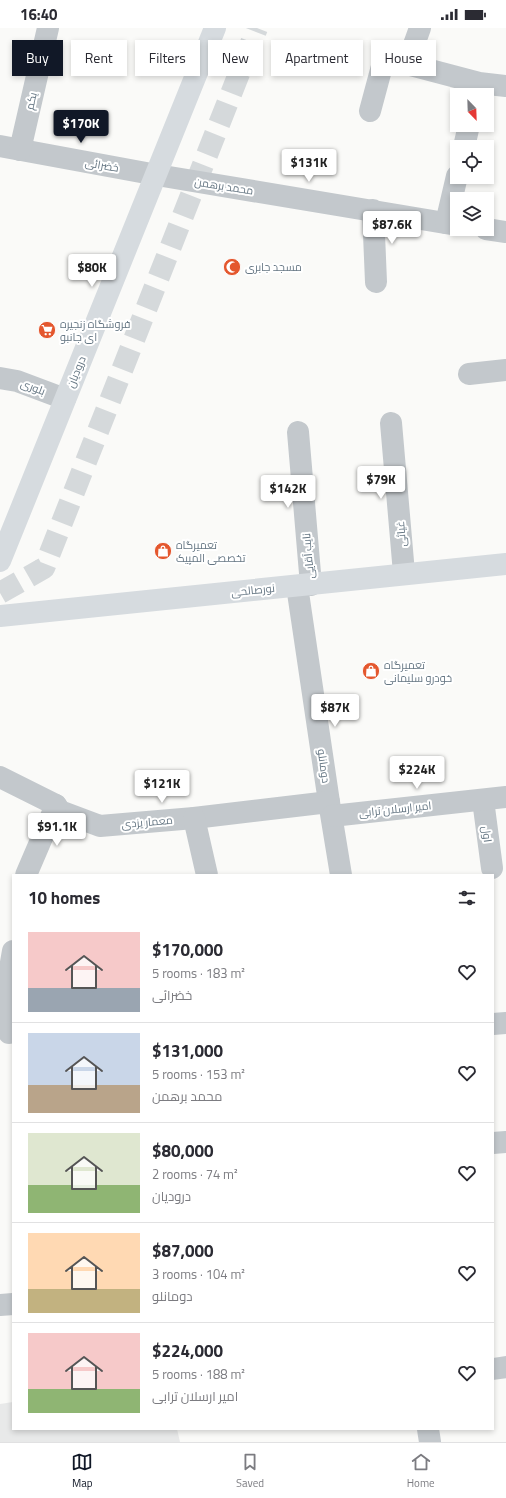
<!DOCTYPE html>
<html lang="en">
<head>
<meta charset="utf-8">
<style>
	:root { --surface:#fff; --page:#f2f2f3; --text:#2b2b33; --muted:#7c7c81; --line:#e1e1e2; --accent:#111827 }
	body { margin:0; font-family:"Titillium Web",Cairo,sans-serif; background:var(--page); color:var(--text); height:100vh; display:flex; flex-direction:column; font-size:15px; white-space:nowrap }
	* { box-sizing:border-box; margin:0 }
	p { font-size:13px; color:var(--muted) }
	.icon { flex:none; width:22px; height:22px; fill:none; stroke:currentColor; stroke-width:2; stroke-linecap:round; stroke-linejoin:round }
	.map { position:relative; flex:1; overflow:hidden }
	.side { position:absolute; left:12px; top:846px; width:482px; height:556px; display:flex; flex-direction:column; background:var(--surface); border-radius:0px; box-shadow:0 2px 6px #0003 }
	.side>* { flex:none }
	.banner { position:absolute; left:12px; top:12px; width:482px; height:36px; display:flex; gap:8px }
	.needle { width:26px; rotate:157deg }
	.buttons { position:absolute; left:450px; top:60px; display:grid; gap:8px }
	.buttons a { display:grid; place-items:center; width:44px; height:44px; border-radius:0px; background:var(--surface); box-shadow:0 2px 6px #0003; font-size:20px }
	.price { position:absolute; translate:-50% -34px; padding:0 9px; border-radius:4px; background:#fff; color:#222; font-size:13px; line-height:26px; filter:drop-shadow(0 1px 2px #0008) }
	.price::after { content:''; position:absolute; left:50%; top:24px; width:12px; height:9px; margin-left:-6px; background:inherit; clip-path:polygon(0 0,100% 0,50% 100%) }
	.price.current { background:var(--accent); color:#fff }
	ul { padding:0; list-style:none }
	li { display:flex; align-items:center; gap:12px; height:100px; padding:0 16px }
	li+li { border-top:1px solid var(--line) }
	li span { display:grid; place-items:center; flex:none; width:112px; height:80px; border-radius:0px; color:#555 }
	li>.icon { margin-inline-start:auto }
	span .icon { width:48px; height:48px; fill:#fffc; stroke-width:1 }
	li b { font-size:17px }
	h2 { display:flex; justify-content:space-between; align-items:center; height:48px; padding:0 16px; font-size:17px }
	.pill { padding:0 14px; border-radius:0px; background:var(--surface); box-shadow:0 2px 6px #0003; font-size:14px; line-height:36px }
	.pill.current { background:var(--accent); color:#fff }
	.status { display:flex; justify-content:space-between; align-items:center; height:28px; padding:0 20px; background:var(--surface); direction:ltr }
	.status svg { height:11px; fill:currentColor }
	.tab-bar { display:flex; justify-content:space-around; align-items:center; height:56px; border-top:1px solid var(--line); background:var(--surface); font-size:11px; color:var(--muted) }
	.tab-bar a { display:grid; justify-items:center; gap:2px }
	.tab-bar .current { color:var(--accent) }
	.map>svg:first-child { display:block }
	.built { fill:#e8e9e9 }
	.lines { fill:none; stroke-linecap:round; stroke-linejoin:round }
	.major-tunnel { stroke:#d5d9db; stroke-width:22; stroke-dasharray:22 11; stroke-linecap:butt }
	.minor { stroke:#c3c8cc; stroke-width:22 }
	.major { stroke:#d6dbdf; stroke-width:22 }
	.labels { text-anchor:middle; stroke-width:4; stroke-linejoin:round; paint-order:stroke }
	.street-label { font-size:11px; fill:#657683; stroke:#fff }
	.poi-label { font-size:11px; fill:#657683; stroke:#fff; text-anchor:start }
</style>
</head>
<body>
<div class="status"><b>16:40</b><svg viewBox="0 0 49 12"><path d="M0 12V9h3v3zM5 12V6h3v6zM10 12V3h3v9zM15 12V0h3v12zM26 1h20v11H26zM47 4h2v5h-2z"/></svg></div>
<div class="map">
<svg width="506" height="1414" viewBox="0 0 506 1414">
	<rect width="100%" height="100%" fill="#fafaf8"/>
	<path class="built" d="M13 1374V1401H177L180 1414H0V1376Z"/>
	<g class="lines">
		<path class="major-tunnel" d="M0 565 44 540 257 0"/>
		<g class="minor">
			<path d="M407 36 479 55 506 58"/>
			<path d="M370 83 385 27 407 36 420 0"/>
			<path d="M0 118 157 147 457 197"/>
			<path d="M464 119 469 97"/>
			<path d="M20 122 48 0"/>
			<path d="M373 182 376 254"/>
			<path d="M446 195 457 148"/>
			<path d="M486 201 506 204"/>
			<path d="M469 346 506 342"/>
			<path d="M0 350 17 353 65 371"/>
			<path d="M391 395 404 545"/>
			<path d="M298 404 311 557"/>
			<path d="M297 558 329 774 341 847"/>
			<path d="M0 749 56 777 60 783 100 798 194 790 329 774"/>
			<path d="M483 772 492 840"/>
			<path d="M332 788 506 769"/>
			<path d="M194 790 207 847"/>
			<path d="M26 847 56 777"/>
			<path d="M493 996 506 995"/>
			<path d="M9 1005V946L13 923"/>
			<path d="M493 1115 506 1114"/>
			<path d="M0 1277 13 1276"/>
			<path d="M493 1341 506 1339"/>
			<path d="M428 1401 430 1414"/>
		</g>
		<g class="major">
			<path d="M0 533 215 0"/>
			<path d="M0 588 506 536"/>
		</g>
	</g>
	<defs>
		<symbol id="mosque-disc" viewBox="-11 -11 22 22"><circle r="9.5" fill="#e4572e" stroke="#fff"/><path d="M3.5-4.9A6 6 0 1 0 3.5 4.9A5 5 0 1 1 3.5-4.9Z" fill="#fff"/></symbol>
		<symbol id="supermarket-disc" viewBox="-11 -11 22 22"><circle r="9.5" fill="#e4572e" stroke="#fff"/><path d="M-6-5.5h2.5l.6 2H6L4.5 2H-2.5L-4.4-4H-6ZM-1.5 3.2a1.3 1.3 0 1 0 .1 0ZM3 3.2a1.3 1.3 0 1 0 .1 0Z" fill="#fff"/></symbol>
		<symbol id="shop-disc" viewBox="-11 -11 22 22"><circle r="9.5" fill="#e4572e" stroke="#fff"/><path d="M-5-2.5h2.3a2.7 3.5 0 0 1 5.4 0H5L5.5 6h-11ZM-1.5-2.5h3a1.5 2.3 0 0 0-3 0Z" fill="#fff"/></symbol>
	</defs>
	<g fill-rule="evenodd">
		<use href="#mosque-disc" x="222" y="229" width="20" height="20"/>
		<use href="#supermarket-disc" x="37" y="292" width="20" height="20"/>
		<use href="#shop-disc" x="153" y="513" width="20" height="20"/>
		<use href="#shop-disc" x="361" y="633" width="20" height="20"/>
	</g>
	<g class="labels">
		<g class="street-label">
			<text transform="translate(31 73) rotate(-77)" y="4">یکم</text>
			<text transform="translate(102 137) rotate(10)" y="4">خضرائی</text>
			<text transform="translate(224 158) rotate(9)" y="4">محمد برهمن</text>
			<text transform="translate(76 344) rotate(-68)" y="4">درودیان</text>
			<text transform="translate(33 359) rotate(21)" y="4">بلوری</text>
			<text transform="translate(401 506) rotate(-95)" y="4">غیاثی</text>
			<text transform="translate(308 528) rotate(-95)" y="4">نایب آقایی</text>
			<text transform="translate(253 562) rotate(-6)" y="4">نورصالحی</text>
			<text transform="translate(324 738) rotate(82)" y="4">دومانلو</text>
			<text transform="translate(395 781) rotate(-6)" y="4">امیر ارسلان ترابی</text>
			<text transform="translate(147 794) rotate(-5)" y="4">معمار یزدی</text>
			<text transform="translate(487 806) rotate(83)" y="4">اول</text>
		</g>
		<g class="poi-label">
			<text x="245" y="243">مسجد جابری</text>
			<text x="60" y="300">فروشگاه زنجیره<tspan x="60" dy="13">ای جانبو</tspan></text>
			<text x="176" y="521">تعمیرگاه<tspan x="176" dy="13">تخصصی المپیک</tspan></text>
			<text x="384" y="641">تعمیرگاه<tspan x="384" dy="13">خودرو سلیمانی</tspan></text>
		</g>
	</g>
</svg>
<div class="buttons">
<a><svg class="needle" viewBox="-14 -14 28 28"><path d="M0-13l5 13h-10z" fill="#e53935"/><path d="M0 13l5-13h-10z" fill="#7c7c81"/></svg></a>
<a><svg class="icon" aria-label="locate" viewBox="0 0 24 24"><circle cx="12" cy="12" r="6"/><path d="M12 2v4M12 18v4M2 12h4M18 12h4"/></svg></a>
<a><svg class="icon" aria-label="layers" viewBox="0 0 24 24"><path d="M12 4l9 5-9 5-9-5zM3 14l9 5 9-5"/></svg></a>
</div>
<b class="price current" style="left:81px;top:116px">$170K</b>
<b class="price" style="left:309px;top:155px">$131K</b>
<b class="price" style="left:392px;top:217px">$87.6K</b>
<b class="price" style="left:92px;top:260px">$80K</b>
<b class="price" style="left:381px;top:472px">$79K</b>
<b class="price" style="left:288px;top:481px">$142K</b>
<b class="price" style="left:335px;top:700px">$87K</b>
<b class="price" style="left:417px;top:762px">$224K</b>
<b class="price" style="left:162px;top:776px">$121K</b>
<b class="price" style="left:57px;top:819px">$91.1K</b>
<div class="banner">
<a class="pill current">Buy</a>
<a class="pill">Rent</a>
<a class="pill">Filters</a>
<a class="pill">New</a>
<a class="pill">Apartment</a>
<a class="pill">House</a>
</div>
<section class="side">
<h2>10 homes<svg class="icon" aria-label="filters" viewBox="0 0 24 24"><path d="M4 7h16M4 17h16"/><circle cx="9" cy="7" r="2"/><circle cx="15" cy="17" r="2"/></svg></h2>
<ul>
<li><span style="background:linear-gradient(#f6c9c9 70%,#9aa5b1 0)"><svg class="icon" aria-label="home" viewBox="0 0 24 24"><path d="M3 11l9-7 9 7M6 9v11h12V9"/></svg></span><div><b>$170,000</b><p>5 rooms · 183 m²</p><p>خضرائی</p></div><svg class="icon" aria-label="heart" viewBox="0 0 24 24"><path d="M12 20l-8-8c-3-5 5-10 8-4 3-6 11-1 8 4z"/></svg></li>
<li><span style="background:linear-gradient(#c9d6e8 65%,#b9a48a 0)"><svg class="icon" aria-label="home" viewBox="0 0 24 24"><path d="M3 11l9-7 9 7M6 9v11h12V9"/></svg></span><div><b>$131,000</b><p>5 rooms · 153 m²</p><p>محمد برهمن</p></div><svg class="icon" aria-label="heart" viewBox="0 0 24 24"><path d="M12 20l-8-8c-3-5 5-10 8-4 3-6 11-1 8 4z"/></svg></li>
<li><span style="background:linear-gradient(#dfe7d0 65%,#8fb573 0)"><svg class="icon" aria-label="home" viewBox="0 0 24 24"><path d="M3 11l9-7 9 7M6 9v11h12V9"/></svg></span><div><b>$80,000</b><p>2 rooms · 74 m²</p><p>درودیان</p></div><svg class="icon" aria-label="heart" viewBox="0 0 24 24"><path d="M12 20l-8-8c-3-5 5-10 8-4 3-6 11-1 8 4z"/></svg></li>
<li><span style="background:linear-gradient(#ffd9b3 70%,#c2b280 0)"><svg class="icon" aria-label="home" viewBox="0 0 24 24"><path d="M3 11l9-7 9 7M6 9v11h12V9"/></svg></span><div><b>$87,000</b><p>3 rooms · 104 m²</p><p>دومانلو</p></div><svg class="icon" aria-label="heart" viewBox="0 0 24 24"><path d="M12 20l-8-8c-3-5 5-10 8-4 3-6 11-1 8 4z"/></svg></li>
<li><span style="background:linear-gradient(#f6c9c9 70%,#8fb573 0)"><svg class="icon" aria-label="home" viewBox="0 0 24 24"><path d="M3 11l9-7 9 7M6 9v11h12V9"/></svg></span><div><b>$224,000</b><p>5 rooms · 188 m²</p><p>امیر ارسلان ترابی</p></div><svg class="icon" aria-label="heart" viewBox="0 0 24 24"><path d="M12 20l-8-8c-3-5 5-10 8-4 3-6 11-1 8 4z"/></svg></li>
</ul>
</section>
</div>
<nav class="tab-bar">
<a class="current"><svg class="icon" aria-label="map" viewBox="0 0 24 24"><path d="M3 6l6-2 6 2 6-2v14l-6 2-6-2-6 2zM9 4v14M15 6v14"/></svg>Map</a>
<a><svg class="icon" aria-label="saved" viewBox="0 0 24 24"><path d="M7 4h10v16l-5-4-5 4z"/></svg>Saved</a>
<a><svg class="icon" aria-label="home" viewBox="0 0 24 24"><path d="M3 11l9-7 9 7M6 9v11h12V9"/></svg>Home</a>
</nav>
</body>
</html>
